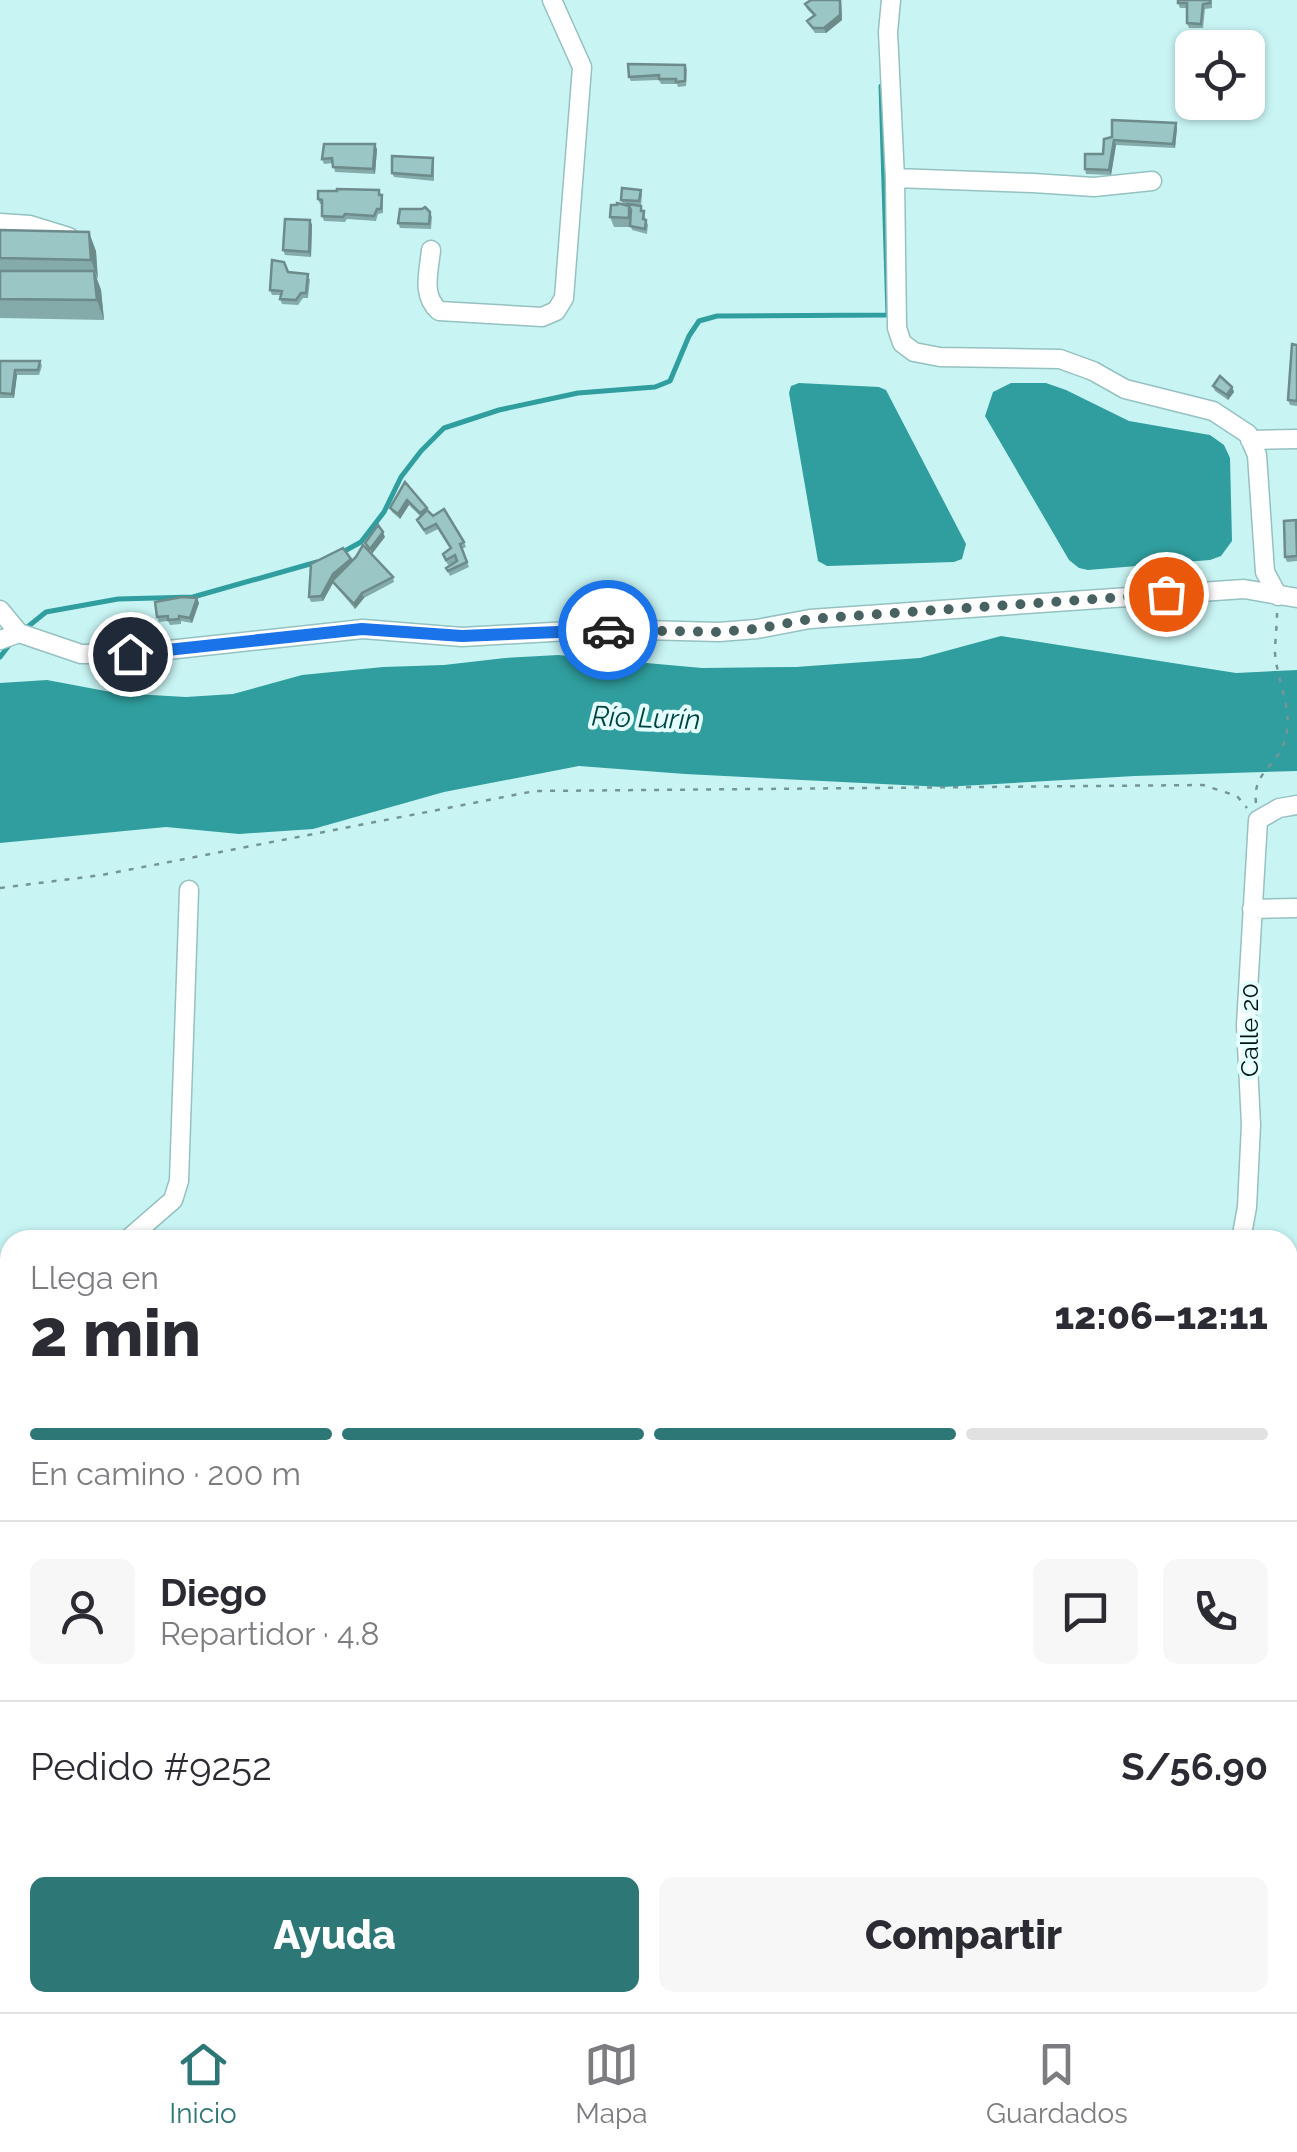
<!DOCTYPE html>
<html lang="es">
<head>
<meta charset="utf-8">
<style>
	:root { --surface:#fff; --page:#f7f7f7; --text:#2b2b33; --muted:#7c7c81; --line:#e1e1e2; --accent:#2d7777 }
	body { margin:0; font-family:Raleway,sans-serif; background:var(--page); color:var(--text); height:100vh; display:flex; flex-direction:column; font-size:38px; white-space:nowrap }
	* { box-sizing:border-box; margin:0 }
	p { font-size:32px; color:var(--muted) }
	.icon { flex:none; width:55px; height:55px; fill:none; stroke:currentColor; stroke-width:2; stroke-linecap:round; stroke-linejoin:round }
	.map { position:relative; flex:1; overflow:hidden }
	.sheet { position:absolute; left:0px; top:1230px; width:1298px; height:782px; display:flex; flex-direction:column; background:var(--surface); border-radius:30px 30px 0 0; box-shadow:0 2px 8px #0004 }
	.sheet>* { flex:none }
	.controls { position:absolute; left:1175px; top:30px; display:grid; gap:20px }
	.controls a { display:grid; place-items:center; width:90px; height:90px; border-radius:15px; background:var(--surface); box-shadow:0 2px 8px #0004; font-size:50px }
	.pin { position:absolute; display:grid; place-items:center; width:85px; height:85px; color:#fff; margin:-42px; border:5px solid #fff; border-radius:50%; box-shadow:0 2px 10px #0007 }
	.courier { position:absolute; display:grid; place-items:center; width:100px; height:100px; margin:-50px; border:8px solid #1a73e8; border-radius:50%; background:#fff; color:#222; box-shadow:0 2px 12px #0007 }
	.head em { font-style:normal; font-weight:800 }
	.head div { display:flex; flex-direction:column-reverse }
	.head { display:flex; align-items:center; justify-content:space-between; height:170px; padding:0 30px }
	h1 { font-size:65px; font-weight:800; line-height:75px }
	.bar { display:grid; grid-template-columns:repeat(4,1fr); gap:15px 10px; align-content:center; height:120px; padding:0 30px }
	.bar i { height:12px; border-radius:8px; background:var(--line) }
	.bar .on { background:var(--accent) }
	.bar p { grid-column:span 4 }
	.line { display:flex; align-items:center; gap:25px; padding:0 30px; border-top:2px solid var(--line) }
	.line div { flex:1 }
	.round { display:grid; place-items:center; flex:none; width:105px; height:105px; border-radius:15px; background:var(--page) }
	.action { display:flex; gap:20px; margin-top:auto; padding:20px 30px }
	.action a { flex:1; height:115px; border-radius:15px; background:var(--accent); color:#fff; font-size:40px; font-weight:800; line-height:115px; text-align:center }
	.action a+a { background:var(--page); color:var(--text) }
	.dock { display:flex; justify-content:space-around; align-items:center; height:140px; border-top:2px solid var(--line); background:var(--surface); font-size:28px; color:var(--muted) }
	.dock a { display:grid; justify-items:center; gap:5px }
	.dock .on { color:var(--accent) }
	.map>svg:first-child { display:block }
	.green { fill:#75cecd }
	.water { fill:#309e9e }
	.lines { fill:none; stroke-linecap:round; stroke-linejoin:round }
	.stream { stroke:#309e9e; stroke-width:5 }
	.minor-casing { stroke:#95c1c0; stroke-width:21 }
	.path { stroke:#759595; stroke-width:2.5; stroke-dasharray:5 8; stroke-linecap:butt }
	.minor { stroke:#fff; stroke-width:18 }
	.wall { fill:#84aaa9 }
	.shaded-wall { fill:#6c8b8a }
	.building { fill:#9ac6c5; stroke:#6c8b8a; stroke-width:2.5 }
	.done { stroke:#486161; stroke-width:10; stroke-dasharray:0 18 }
	.route { stroke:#1a73e8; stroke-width:12 }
	.labels { text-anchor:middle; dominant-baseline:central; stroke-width:8; stroke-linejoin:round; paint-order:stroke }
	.street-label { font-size:25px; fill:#031212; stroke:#e4fffe }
	.water-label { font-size:28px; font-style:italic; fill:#004343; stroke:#e4fffe }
</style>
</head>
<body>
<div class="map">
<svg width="1297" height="2012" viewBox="0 0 1297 2012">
	<rect width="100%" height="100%" fill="#c8f5f4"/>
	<path class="green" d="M1288,1682L1297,1683V2012H1201V2003L1288,2002Z"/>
	<path class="water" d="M799,383L879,387L886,390L966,544L962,559L954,562L827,566L818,561L789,393L791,386Z
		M1011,383H1046L1066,390L1129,421L1210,435L1224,445L1230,458L1232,541L1221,556L1210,560L1088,570L1079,568L1069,560L985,416L993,392Z
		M1001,636L1236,673L1297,670V771L1135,776L943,787L685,774L579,766L444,792L313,829L239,834L166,827L0,843V683L47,680L116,693L186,697L233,694L302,675L383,667L444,665L505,658L558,655L702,668L796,667L920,658Z"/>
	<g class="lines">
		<path class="stream" d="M341,553L361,542L384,512L401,477L421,451L444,428L499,410L578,393L655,387L670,381L689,336L699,321L717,316L888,315L881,86
			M25,629L46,612L118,599L193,597L317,562
			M0,657L10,644"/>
		<g class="minor-casing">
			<path id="minor" d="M891,0L888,32L895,178L897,328L902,343L914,352L940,357L1060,359L1093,371L1125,389L1213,411L1248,434L1257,455L1265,572L1278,596
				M895,178L1033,183L1094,187L1152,181
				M0,223L30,225L69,237
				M431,250C429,272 421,295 439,311L542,317L556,311L564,298L582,67L552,0
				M1250,440L1297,439
				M0,610L19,633
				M0,640L19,633L81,654H131L363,629L462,637L605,629L719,632L757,629L810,619L1244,589L1297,598
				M1252,909L1297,908
				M127,1240L173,1200L179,1181L189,890
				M1241,1240L1247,1207L1251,1125L1246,1025L1258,820L1279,808L1297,805
				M0,1366L10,1367
				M0,1467L10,1469
				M1288,1537L1297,1539
				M0,1578L10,1579
				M1288,1659L1297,1662
				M0,1685L10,1686
				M1288,1793L1297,1795
				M0,1894L10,1895
				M0,1996L10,1998
				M35,2002L85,2012
				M412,2012L414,2002
				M1191,2012V2002"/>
		</g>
		<path class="path" d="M1256,803C1252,772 1277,767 1285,740C1294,712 1277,681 1275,653C1275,640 1277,626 1277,613
			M0,888L102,875L535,791L1203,785L1237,796L1247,808"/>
		<use href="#minor" class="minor"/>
	</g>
	<path class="wall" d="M811,0H841L842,20L826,33H815L807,21L814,16L807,9L805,4Z
		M1212,0V8L1205,9L1203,28H1189L1187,23V8H1180L1178,3Z
		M685,65L687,69L686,86L678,87L677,84H661L659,80L631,81L629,77Z
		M1177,128L1175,148L1116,145L1111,175L1086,174L1085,169L1103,154L1112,137Z
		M377,149L375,174L335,172L333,163L324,164L322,159Z
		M434,163V181L394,177L392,173Z
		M379,190L383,200V213L378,214L376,221L347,219L345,222L324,221L322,216V204H320L318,199Z
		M641,190L642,195L641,206L648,225L647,234L632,230L631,227H614L610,217L623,204L621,200Z
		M430,212L432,217L431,229L400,228L398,223Z
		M310,220L312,225L311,257L285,255L283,250Z
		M0,230L96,251L97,279L101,290L104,320L0,318Z
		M288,272L310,279L308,298H303L298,305L282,304L280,299L281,295H272L270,290Z
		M1297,345V406L1290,405L1288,400Z
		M0,361H40L42,366L39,375H17L14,398H0Z
		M1213,386L1232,387L1234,392L1228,400L1215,391Z
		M405,482L428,512L464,542L466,547L462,549L469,567L450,576L446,568L457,561L448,565L445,559L443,554L451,549L438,529L426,535L417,520L420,516L409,505L400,519L392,512L390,508Z
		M1297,525V561L1287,562L1285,557Z
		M351,562L393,577L394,582L364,598L355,609L333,583L323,601L311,602L309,597Z
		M197,598L199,603L192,623L181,621V624L170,625L168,621L159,622L157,617Z"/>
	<path class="shaded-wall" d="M840,0H841L842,20L826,33L824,28Z
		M1176,123L1177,128L1175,148L1173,144Z
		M1114,140L1116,145L1111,175L1109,170Z
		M375,144L377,149L375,174L373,169Z
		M310,220L312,225L311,257L309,252Z
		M89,232L96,251L98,279L91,260Z
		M94,271L101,290L104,320L97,300Z
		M15,370L17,375L14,398L12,394Z
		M1232,387L1234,392L1228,400L1227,395Z
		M407,500L409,505L400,519L398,514Z
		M383,532L385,537L372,554L370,549Z
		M351,559L352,564L335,579L323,601L321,596L333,574Z
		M362,593L364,598L355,609L354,604Z
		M197,598L199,603L192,623L190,618Z"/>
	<path class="building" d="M811,0H840V15L824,28H813L807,21L815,15L805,4Z
		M1178,0H1210V3L1203,4L1201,24L1187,23V3H1178Z
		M628,64L685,65V81L676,82V79H659V75L629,77Z
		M1112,120L1176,123L1173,144L1114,140L1109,170L1085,169V154H1103L1104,139L1112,137Z
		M324,144H375L373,169L333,167L332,158L322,159Z
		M392,156L433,158L432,176L392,173Z
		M622,188L641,190L639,201L621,200Z
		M337,189L379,190V195H382L381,209H377L374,216L345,214L343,217L322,216V200L318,199V191H337Z
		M617,203L629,206V218L610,217L611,205H617Z
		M628,204L641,206V211H644L643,219L646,220L645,229L630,226L631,210Z
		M425,207L430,212L429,224L398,223L400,209H422Z
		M285,219L310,220L309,252L283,250Z
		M0,230L89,232L91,260L0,258Z
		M272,260L284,262L288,272L308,274L306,293H301L296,300L280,299L282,291L270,290Z
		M0,271H94L97,300L0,299Z
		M1292,344L1297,345V401L1288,400Z
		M0,361H40L38,370H15L12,394L0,393Z
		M1220,376L1232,387L1227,395L1213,386Z
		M405,482L427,508L420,513L407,500L398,514L390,508Z
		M444,509L464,542L460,544L467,562L448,571L446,568L457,561L455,555L446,560L443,554L451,548L436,524L424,530L417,520L427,510L433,516Z
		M1296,520L1297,556L1285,557L1284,521Z
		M378,525L383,532L370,549L365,543Z
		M363,545L393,577L362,593L354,604L332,581L356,557Z
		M343,548L351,559L333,574L321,596L309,597L311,564Z
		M182,597L197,598L190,618L179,616V619L168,620V616L157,617L155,602Z"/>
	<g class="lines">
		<path class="done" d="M608,630L719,632L756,629L810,619L1166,594"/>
		<path class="route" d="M130,654L362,629L462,636L608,630"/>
	</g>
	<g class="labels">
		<g class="street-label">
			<text transform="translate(1249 1030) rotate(-90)">Calle 20</text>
		</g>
		<g class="water-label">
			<text transform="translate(646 718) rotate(2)">Río Lurín</text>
		</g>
	</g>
</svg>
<div class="controls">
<a><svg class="icon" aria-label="locate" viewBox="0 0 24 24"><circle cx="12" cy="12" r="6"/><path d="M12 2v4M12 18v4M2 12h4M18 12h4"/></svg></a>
</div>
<div class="pin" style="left:1166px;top:594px;background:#ea580c"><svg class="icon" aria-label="bag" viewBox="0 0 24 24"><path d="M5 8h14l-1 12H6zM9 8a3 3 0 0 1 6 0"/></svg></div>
<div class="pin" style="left:130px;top:654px;background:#1f2937"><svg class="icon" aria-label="home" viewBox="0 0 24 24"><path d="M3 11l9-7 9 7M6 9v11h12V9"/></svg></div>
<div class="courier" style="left:608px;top:630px"><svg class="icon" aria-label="car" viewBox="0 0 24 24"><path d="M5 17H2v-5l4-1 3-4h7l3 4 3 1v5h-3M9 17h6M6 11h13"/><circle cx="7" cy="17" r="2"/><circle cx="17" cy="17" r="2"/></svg></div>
<section class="sheet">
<div class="head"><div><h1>2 min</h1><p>Llega en</p></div><em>12:06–12:11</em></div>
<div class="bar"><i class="on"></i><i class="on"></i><i class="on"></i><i></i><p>En camino · 200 m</p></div>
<div class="line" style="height:180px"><a class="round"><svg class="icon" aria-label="person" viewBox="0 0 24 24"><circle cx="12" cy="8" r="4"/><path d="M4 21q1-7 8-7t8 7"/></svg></a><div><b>Diego</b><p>Repartidor · 4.8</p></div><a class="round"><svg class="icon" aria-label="chat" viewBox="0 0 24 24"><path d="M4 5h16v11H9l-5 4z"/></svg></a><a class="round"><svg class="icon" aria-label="phone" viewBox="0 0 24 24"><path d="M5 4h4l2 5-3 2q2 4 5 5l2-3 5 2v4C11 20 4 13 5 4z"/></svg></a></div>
<div class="line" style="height:130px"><div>Pedido #9252</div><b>S/56.90</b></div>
<div class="action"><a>Ayuda</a><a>Compartir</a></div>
</section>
</div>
<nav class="dock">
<a class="on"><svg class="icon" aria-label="home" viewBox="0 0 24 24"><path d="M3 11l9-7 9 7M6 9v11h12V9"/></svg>Inicio</a>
<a><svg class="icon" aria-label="map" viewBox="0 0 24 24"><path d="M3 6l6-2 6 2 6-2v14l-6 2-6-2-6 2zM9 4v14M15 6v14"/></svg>Mapa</a>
<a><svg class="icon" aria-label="saved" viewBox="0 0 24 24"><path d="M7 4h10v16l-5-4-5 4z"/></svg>Guardados</a>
</nav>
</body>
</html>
